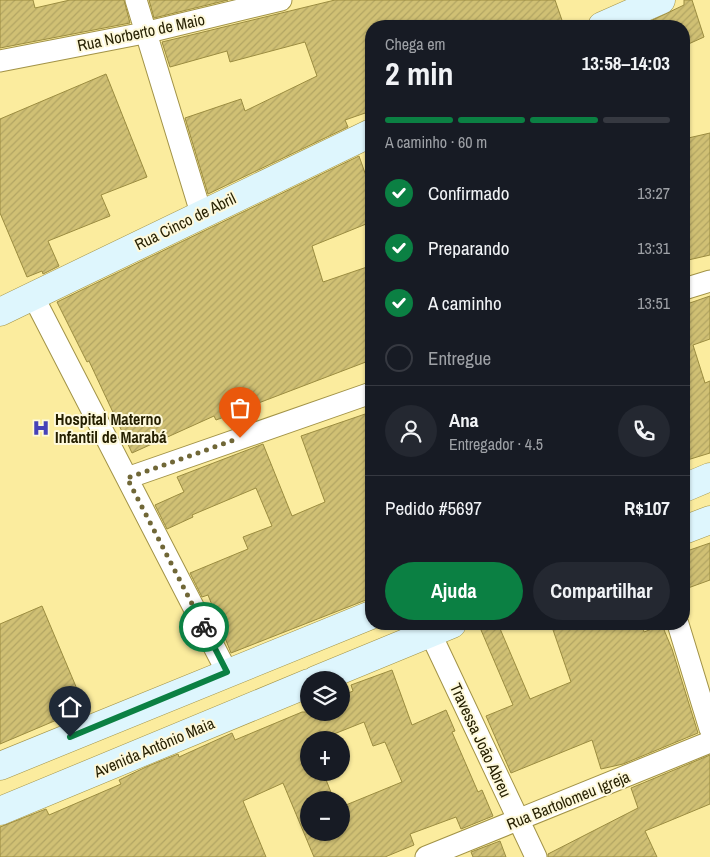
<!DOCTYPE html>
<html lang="pt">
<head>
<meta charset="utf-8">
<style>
	:root { --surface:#171b24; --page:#242831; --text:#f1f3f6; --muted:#9ea1a6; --line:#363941; --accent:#0b8043 }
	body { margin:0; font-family:"Archivo Narrow",sans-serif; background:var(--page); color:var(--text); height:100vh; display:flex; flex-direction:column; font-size:19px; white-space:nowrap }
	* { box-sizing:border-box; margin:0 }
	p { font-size:16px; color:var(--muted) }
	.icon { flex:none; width:28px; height:28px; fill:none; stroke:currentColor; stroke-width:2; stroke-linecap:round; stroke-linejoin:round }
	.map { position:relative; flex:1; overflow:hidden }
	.details { position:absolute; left:365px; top:20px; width:325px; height:610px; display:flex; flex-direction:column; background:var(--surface); border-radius:20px; box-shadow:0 1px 4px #0004 }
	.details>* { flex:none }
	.controls { position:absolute; left:300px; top:671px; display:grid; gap:10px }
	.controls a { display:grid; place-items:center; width:50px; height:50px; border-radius:50%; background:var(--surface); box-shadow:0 1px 4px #0004; font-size:25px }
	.pin { position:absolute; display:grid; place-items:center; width:42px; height:42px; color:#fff; margin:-51px -21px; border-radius:50% 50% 50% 0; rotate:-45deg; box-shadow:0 0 5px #0007 }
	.pin .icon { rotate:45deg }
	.courier { position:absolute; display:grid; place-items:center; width:50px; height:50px; margin:-25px; border:4px solid #0b8043; border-radius:50%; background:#fff; color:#222; box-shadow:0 1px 6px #0007 }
	.headline em { font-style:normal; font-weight:800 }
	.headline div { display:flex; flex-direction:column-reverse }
	.headline { display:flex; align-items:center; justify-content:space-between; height:85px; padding:0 20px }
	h1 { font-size:32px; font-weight:800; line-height:38px }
	.bar { display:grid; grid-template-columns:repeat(4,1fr); gap:8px 5px; align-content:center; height:60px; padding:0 20px }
	.bar i { height:6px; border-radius:4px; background:var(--line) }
	.bar .active { background:var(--accent) }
	.bar p { grid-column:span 4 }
	.line { display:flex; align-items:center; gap:12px; padding:0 20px; border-top:1px solid var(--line) }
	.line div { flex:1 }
	.round { display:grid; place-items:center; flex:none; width:52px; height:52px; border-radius:26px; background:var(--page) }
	ol { padding:0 20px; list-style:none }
	li { display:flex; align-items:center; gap:15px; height:55px }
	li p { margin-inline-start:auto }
	li .icon { padding:5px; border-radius:50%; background:var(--accent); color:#fff; stroke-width:4 }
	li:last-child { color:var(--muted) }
	li i { width:28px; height:28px; border:2px solid var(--line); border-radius:50% }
	.primary-button { display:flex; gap:10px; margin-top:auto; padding:10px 20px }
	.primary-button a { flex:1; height:58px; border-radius:30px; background:var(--accent); color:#fff; font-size:20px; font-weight:800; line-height:58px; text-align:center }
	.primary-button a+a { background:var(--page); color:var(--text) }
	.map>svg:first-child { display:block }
	.building { fill:url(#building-hatch); stroke:#9b8c40; fill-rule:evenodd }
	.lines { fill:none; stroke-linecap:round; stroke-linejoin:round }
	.street-casing { stroke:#a29347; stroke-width:23 }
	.secondary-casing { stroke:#a29347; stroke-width:29 }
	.street { stroke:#fff; stroke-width:21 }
	.secondary { stroke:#def6fd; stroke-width:28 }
	.done { stroke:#706737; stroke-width:5; stroke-dasharray:0 9 }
	.route { stroke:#0b8043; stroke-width:6 }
	.labels { text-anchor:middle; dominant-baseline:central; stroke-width:4; stroke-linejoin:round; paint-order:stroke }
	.street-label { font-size:16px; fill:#251f00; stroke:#fef9db }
	.poi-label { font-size:16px; font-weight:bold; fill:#251f00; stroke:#fef9db; text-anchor:start }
</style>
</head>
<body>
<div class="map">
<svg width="710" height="857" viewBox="0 0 710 857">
	<defs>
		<pattern id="building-hatch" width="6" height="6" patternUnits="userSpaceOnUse" patternTransform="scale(1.25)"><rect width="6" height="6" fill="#d0c074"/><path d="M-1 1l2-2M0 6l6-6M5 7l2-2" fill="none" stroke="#b2a563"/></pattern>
	</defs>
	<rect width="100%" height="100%" fill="#fbec9e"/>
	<path class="building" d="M0,0H33L35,8L70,0H124L130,23L0,48Z
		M149,0H228L154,18Z
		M335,0H555L564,26H371V111L345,120L348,127L208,194L185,118L241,99L245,111L317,76L305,42L230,62L227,51L170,67L162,42Z
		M684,0H692L704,37L684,46V26H640L684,5Z
		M106,74L147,177L101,195L110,216L48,241L59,266L43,274L42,271L27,277L0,213V119Z
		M710,133V255L684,261V139Z
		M359,156L371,190V222L312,246L323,282L367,267L371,279V360L248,407L254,421L232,428L227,416L216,420L214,416L132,453L89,361L87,362L57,302Z
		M710,296V339L693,345L705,383L710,381V453L684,461V305Z
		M371,412V598L231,653L208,595L202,597L190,573L248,549L243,537L272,526L256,488L192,515L193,517L167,529L155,505L184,492L177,477L263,444L292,516L325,502L301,436Z
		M710,543V580L688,588L684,575V552Z
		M42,606L85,708L0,744V624Z
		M498,624L530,699L571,682L551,624H642L644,632L662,625L672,649L698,733L623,764L601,769L592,740L511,773L486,716L513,705L481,630Z
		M392,670L412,725L446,710L455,731L452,732L478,792L482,790L493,816L461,829L456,817L410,834L414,845L385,857H314L283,783L243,801L266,857H0V827L46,809L49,815L121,784L119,780L146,767L178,754L179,757L232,733L235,740L302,712H341V696L353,691L351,685ZM364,722L373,746L385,742L402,782L341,807V832H309V800H334L323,772H309V740H319Z
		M710,755V804L645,831L657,857H548V854L638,808L631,788Z
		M500,841L506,857H473L471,852Z"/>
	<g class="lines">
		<g class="street-casing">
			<path id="street" d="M136,0L201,213
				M0,61L144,33L281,0
				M684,289L710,281
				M33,296L227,672
				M127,478L371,393
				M426,624L536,857
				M678,624L710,729
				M426,857L710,742"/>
		</g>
		<g class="secondary-casing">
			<path id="secondary" d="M602,26L661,0
				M0,312L371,133
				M684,488L710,477
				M684,530L710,520
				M316,680L452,624
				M0,766L371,615
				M0,811L309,683"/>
		</g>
		<use href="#street" class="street"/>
		<use href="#secondary" class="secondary"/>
	</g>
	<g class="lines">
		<path class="done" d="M204,627L127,478L240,438"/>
		<path class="route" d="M70,737L227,672L204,627"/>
	</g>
	<defs>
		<g id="hospital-bare" transform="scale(1.35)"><path d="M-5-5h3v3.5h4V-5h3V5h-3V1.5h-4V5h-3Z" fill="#4642b8" stroke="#fef9db" stroke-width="2.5" paint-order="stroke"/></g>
	</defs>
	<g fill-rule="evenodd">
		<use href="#hospital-bare" x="41" y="428"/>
	</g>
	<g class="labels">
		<g class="street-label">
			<text transform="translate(141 32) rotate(-12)">Rua Norberto de Maio</text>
			<text transform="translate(185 221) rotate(-26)">Rua Cinco de Abril</text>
			<text transform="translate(481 740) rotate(65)">Travessa João Abreu</text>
			<text transform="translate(154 747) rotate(-23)">Avenida Antônio Maia</text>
			<text transform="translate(568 800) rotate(-22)">Rua Bartolomeu Igreja</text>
		</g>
		<g class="poi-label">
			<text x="55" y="419">Hospital Materno<tspan x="55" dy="18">Infantil de Marabá</tspan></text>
		</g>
	</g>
</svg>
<div class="controls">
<a><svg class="icon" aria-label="layers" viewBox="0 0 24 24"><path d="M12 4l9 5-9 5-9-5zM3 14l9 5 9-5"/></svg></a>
<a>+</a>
<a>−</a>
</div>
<div class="pin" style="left:240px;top:438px;background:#ea580c"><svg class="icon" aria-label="bag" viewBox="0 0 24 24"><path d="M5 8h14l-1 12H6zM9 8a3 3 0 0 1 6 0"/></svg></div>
<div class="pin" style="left:70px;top:737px;background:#1f2937"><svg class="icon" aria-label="home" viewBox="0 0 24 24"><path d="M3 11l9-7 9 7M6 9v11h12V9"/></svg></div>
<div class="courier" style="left:204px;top:627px"><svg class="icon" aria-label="bike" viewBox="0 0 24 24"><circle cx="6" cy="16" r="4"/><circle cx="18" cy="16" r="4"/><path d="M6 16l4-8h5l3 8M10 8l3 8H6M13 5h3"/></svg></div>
<section class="details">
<div class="headline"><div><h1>2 min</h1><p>Chega em</p></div><em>13:58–14:03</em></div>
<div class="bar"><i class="active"></i><i class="active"></i><i class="active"></i><i></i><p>A caminho · 60 m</p></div>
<ol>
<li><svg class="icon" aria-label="check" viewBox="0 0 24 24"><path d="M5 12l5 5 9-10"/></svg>Confirmado<p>13:27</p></li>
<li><svg class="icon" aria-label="check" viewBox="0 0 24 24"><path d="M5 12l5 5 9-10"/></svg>Preparando<p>13:31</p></li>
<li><svg class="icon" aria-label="check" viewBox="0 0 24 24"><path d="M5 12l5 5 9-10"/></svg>A caminho<p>13:51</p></li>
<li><i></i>Entregue</li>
</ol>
<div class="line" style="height:90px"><a class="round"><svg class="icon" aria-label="person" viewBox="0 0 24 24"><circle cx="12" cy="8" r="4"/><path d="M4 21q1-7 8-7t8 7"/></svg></a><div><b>Ana</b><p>Entregador · 4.5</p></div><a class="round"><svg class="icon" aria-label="phone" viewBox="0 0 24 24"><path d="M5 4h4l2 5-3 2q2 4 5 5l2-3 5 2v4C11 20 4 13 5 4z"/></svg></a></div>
<div class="line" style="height:65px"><div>Pedido #5697</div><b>R$107</b></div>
<div class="primary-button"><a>Ajuda</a><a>Compartilhar</a></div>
</section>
</div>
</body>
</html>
